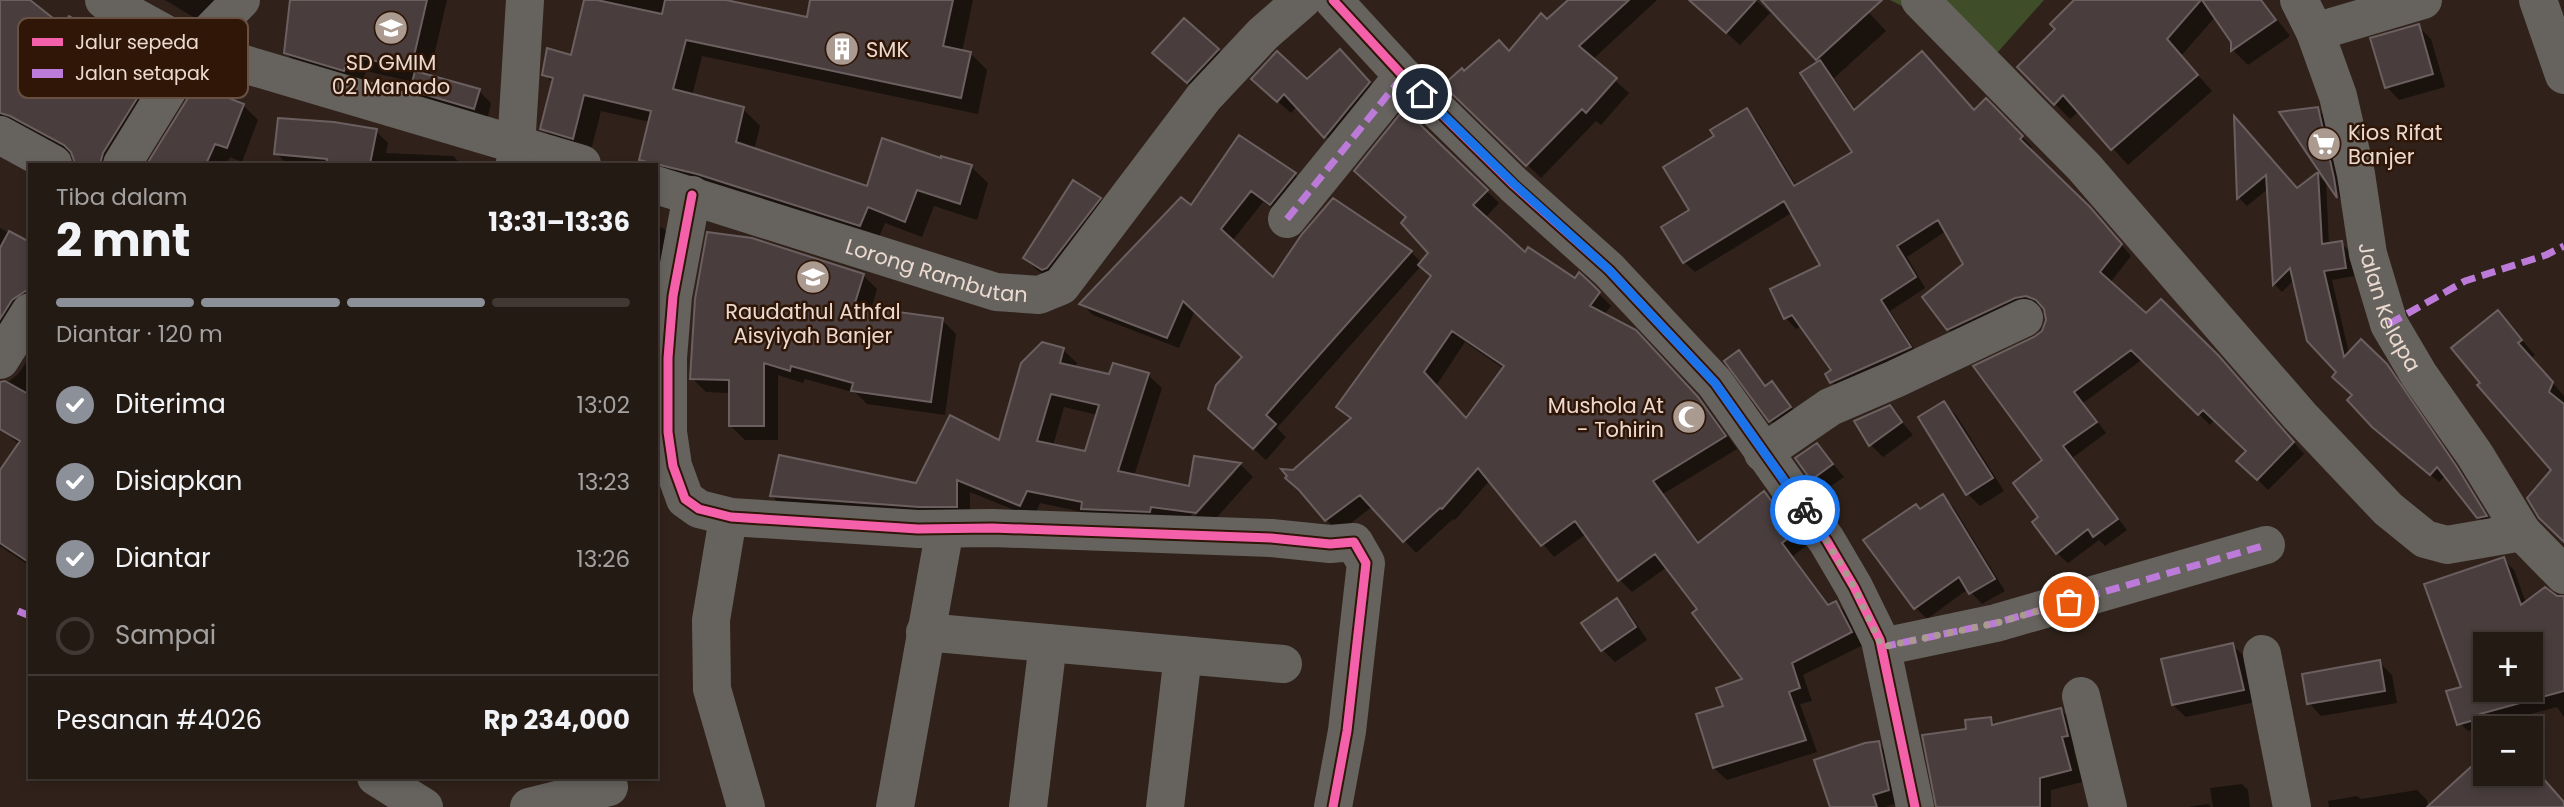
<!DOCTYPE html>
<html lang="id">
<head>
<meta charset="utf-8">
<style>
	:root { --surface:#241a14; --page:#302722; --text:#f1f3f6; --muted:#a3a1a0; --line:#413834; --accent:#8c9099 }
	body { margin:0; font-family:Poppins,sans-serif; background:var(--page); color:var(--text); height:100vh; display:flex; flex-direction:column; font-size:26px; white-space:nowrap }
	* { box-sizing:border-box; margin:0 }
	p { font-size:23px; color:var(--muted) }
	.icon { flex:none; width:38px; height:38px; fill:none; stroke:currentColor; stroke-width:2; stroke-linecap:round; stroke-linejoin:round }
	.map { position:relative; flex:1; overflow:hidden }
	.sheet { position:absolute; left:28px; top:163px; width:630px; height:616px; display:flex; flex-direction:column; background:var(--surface); border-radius:0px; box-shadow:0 4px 10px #0003,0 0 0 2px var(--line) }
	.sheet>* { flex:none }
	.buttons { position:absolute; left:2473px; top:632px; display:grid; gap:14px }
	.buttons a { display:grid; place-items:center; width:70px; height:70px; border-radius:0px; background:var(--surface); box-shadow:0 4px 10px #0003,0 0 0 2px var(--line); font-size:35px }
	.pin { position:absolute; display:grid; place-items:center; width:60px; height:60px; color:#fff; margin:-30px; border:4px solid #fff; border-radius:50%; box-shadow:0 2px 7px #0007 }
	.courier { position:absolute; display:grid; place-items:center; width:70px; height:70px; margin:-35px; border:5px solid #1a73e8; border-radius:50%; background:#fff; color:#222; box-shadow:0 2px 9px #0007 }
	.overview em { font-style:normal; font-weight:700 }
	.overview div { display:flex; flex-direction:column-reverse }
	.overview { display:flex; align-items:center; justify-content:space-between; height:119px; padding:0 28px }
	h1 { font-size:46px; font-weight:700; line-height:52px }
	.bar { display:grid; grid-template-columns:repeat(4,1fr); gap:10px 7px; align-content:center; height:84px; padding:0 28px }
	.bar i { height:9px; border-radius:5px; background:var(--line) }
	.bar .selected { background:var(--accent) }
	.bar p { grid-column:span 4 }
	.line { display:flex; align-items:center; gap:18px; padding:0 28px; border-top:2px solid var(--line) }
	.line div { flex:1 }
	ol { padding:0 28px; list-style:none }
	li { display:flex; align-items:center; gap:21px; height:77px }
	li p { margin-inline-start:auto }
	li .icon { padding:7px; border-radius:50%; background:var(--accent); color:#fff; stroke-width:4 }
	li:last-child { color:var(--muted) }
	li i { width:38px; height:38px; border:4px solid var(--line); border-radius:50% }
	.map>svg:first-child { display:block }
	.green { fill:#3f4e28 }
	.shadow { fill:#0007; fill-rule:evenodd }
	.building { fill:#493e3d; stroke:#6b5f60; stroke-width:2; fill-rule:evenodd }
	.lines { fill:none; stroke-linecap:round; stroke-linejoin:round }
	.minor { stroke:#66635e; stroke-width:38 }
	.quiet { stroke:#bd7bd9; stroke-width:7; stroke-dasharray:14 7; stroke-linecap:butt }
	.cycleway-casing { stroke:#2f1607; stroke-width:13 }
	.cycleway { stroke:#f560ab; stroke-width:9 }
	.done { stroke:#aa9a90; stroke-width:7; stroke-dasharray:0 12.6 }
	.route { stroke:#1a73e8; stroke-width:9 }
	.labels { text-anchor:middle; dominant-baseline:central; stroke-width:5; stroke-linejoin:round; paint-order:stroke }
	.poi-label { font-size:21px; fill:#ecdad0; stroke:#2f1607; text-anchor:start }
	.street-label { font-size:21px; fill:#ecdad0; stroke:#2f1607 }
	.key { fill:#2f1607; stroke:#685143; stroke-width:2 }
	.key-label { font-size:19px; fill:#ecdad0 }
</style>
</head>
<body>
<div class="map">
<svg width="2564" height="807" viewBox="0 0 2564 807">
	<rect width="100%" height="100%" fill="#30221a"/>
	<path class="green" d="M1890,0H2044L1997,53Z"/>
	<path class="shadow" d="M0,0H26L63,29L97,33L111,47L105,57L150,77L163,91L118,164H79L74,155L26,129L15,126L0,116Z
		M165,0H221L207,25Z
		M305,0H447L429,77L479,91L491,103L487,121L425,102L412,90L414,82L366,71L361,87L303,70L286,53Z
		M585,0L603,3V0H717L808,19L812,0H973L962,52L970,53L987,70L978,114L702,56L692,96L743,109L760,126L754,150L869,188L942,160L971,167L988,183L977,220L934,206L922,237L885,223L877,242L656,175V164H645L641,160L650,122L601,111L590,154L558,145L542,128L553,83L544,74L572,57Z
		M1570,0H1657L1592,60L1629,93L1601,125L1596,121L1541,178L1446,85L1464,73L1509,53Z
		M1690,0H1756L1770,13L1740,45Z
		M1781,0H1857L1886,31L1834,78L1856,110L1975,112L1986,101L2032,147L2029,150L2100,220L2131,256L2110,283L2146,316L2230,369L2304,454L2268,490L2239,461L2248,452L2215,419L2210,425L2143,359L2083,403L2106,433L2072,458L2127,530L2105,546L2099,540L2068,563L2057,553L2040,518L2045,460L2034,339L2043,332L2048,319L2045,309L2038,306L1959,340L1948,329L1965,264L1946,231L1907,257L1925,288L1890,311L1920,358L1842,393L1832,382L1834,371L1802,326L1796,329L1786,318L1772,290L1823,265L1793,212L1695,272L1684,262L1691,211L1716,136L1747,110L1757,121L1797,187L1855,152L1820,61L1772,9Z
		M2076,0H2262L2290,36L2248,65L2233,50V42L2215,17L2181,56L2212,91L2128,165L2079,111L2070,119L2019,67L2057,29Z
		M2418,26L2431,39L2445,87L2399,100L2387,87Z
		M1218,50L1231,62L1201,94L1167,66Z
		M1353,63L1381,95L1338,149L1297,106L1291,113L1266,91L1307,81Z
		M192,96L243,105L258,120L242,162L230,157L226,164H149Z
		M2317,109L2323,115L2342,200L2339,197L2329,152H2326Z
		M1404,112L1499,203L1485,218L1525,255L1592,287L1611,306L1604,315L1648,345L1710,411L1737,449L1663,494L1700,543L1764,493L1777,505L1806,546L1793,556L1830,606L1836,603L1849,615L1863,645L1803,675L1812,701L1800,704L1817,752L1727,780L1714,768L1725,707L1745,680L1699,609L1667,567L1632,592L1620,580L1586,534L1554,557L1490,480L1455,520L1453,519L1416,553L1373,506L1338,533L1305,494L1294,472L1352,420L1339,407L1433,278L1421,266L1277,428L1286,437L1266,460L1222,420L1244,358L1195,310L1179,348L1093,315L1082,304L1192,208L1240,137L1295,174L1306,186L1283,215L1263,202L1232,241L1273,279L1411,252L1422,263L1431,253L1407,217ZM1465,342L1504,369L1467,420L1436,386Z
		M2236,120L2298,190L2318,175L2326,183L2329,245L2341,243L2350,252L2354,276L2332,280L2349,354L2361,341L2396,375L2493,524L2487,525L2478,516L2446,475L2439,482L2383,435L2354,396L2294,280L2282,292L2274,284L2269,188L2247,206L2239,198Z
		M376,131L388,143L386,153L453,156L461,164H287L276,153Z
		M1099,199L1112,211L1056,282L1037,270L1025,258Z
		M656,227L663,228L679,244L656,304Z
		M0,228L30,244V307L0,351Z
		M863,275L877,289L871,310L942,320L956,334L945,415L867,404L856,393L805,379L803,383L778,375V440H745L731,426V393L706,392L692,378Z
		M2498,313L2535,355L2531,358L2564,396V540L2554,470Z
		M1063,350L1077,363L1075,369L1110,376L1114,365L1148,375L1162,388L1134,476L1191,488L1195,458L1240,464L1253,477L1209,526L1087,513L1040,503L1034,518L970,492V519L785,509L772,496L917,485L1000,442ZM1064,407L1098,415L1086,453L1053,446ZM1231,472H1235L1191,521L1188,519Z
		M1738,353L1766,387L1772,384L1781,393L1799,417L1780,430L1771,421L1727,361Z
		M30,357V566L0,546V474L19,445L4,430L3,383L10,381L19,373Z
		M1944,403L1956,415L2004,491L1980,506L1968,494Z
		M1889,407L1913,435L1883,457L1871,445Z
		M1817,445L1844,477L1824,491L1812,479Z
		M1943,496L1954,508L2005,591L1982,604L1968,589L1927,619L1916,608L1865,540Z
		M2503,559L2514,570L2526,603L2564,598V717L2557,707L2468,731L2457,720L2463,688ZM2485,644H2530V690H2485Z
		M1616,601L1629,613L1647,640L1615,662L1603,650Z
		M2233,645L2245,658L2255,702L2186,717L2173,705Z
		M2379,662L2392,675L2397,703L2321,716L2309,703Z
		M2061,710L2073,722L2080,748L2074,750L2082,782L2051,790V807H1938L1968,730L1990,719L1997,725Z
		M1878,743L1891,756L1901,802L1885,807H1832Z
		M2242,784L2248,790L2250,807H2213L2210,788Z
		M2417,790L2427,800L2428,807H2329L2328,801L2357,796L2361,799Z
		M2208,804L2211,807H2187Z"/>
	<path class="building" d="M0,0H30L63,26L69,16L98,32L89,49L151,76L103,153L100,164L75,163L71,152L64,145L10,116L0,113Z
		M290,0H427L411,69L349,55L344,71L284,53Z
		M584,0H597L662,14L665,0H726L807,17L810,0H953L943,46L971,52L961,98L686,40L673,89L744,107L736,142L867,186L882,138L941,158V156L972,165L960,204L917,190L905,222L868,207L860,226L697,174L639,160L651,111L584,95L573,139L540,129L553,78L542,75L547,48L571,55Z
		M1568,0H1629L1579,46L1617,78L1586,113L1582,109L1526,166L1443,85L1462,68L1464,71L1499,40L1509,51L1541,13L1547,19Z
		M1689,0H1756L1726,33Z
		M1761,0H1882L1816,60Z
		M2074,0H2201L2167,39L2198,75L2111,150L2063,95L2054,105L2017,67L2055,29L2050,24Z
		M2202,0H2261L2276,20L2231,51V42Z
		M1184,18L1219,49L1187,83L1152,53Z
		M2419,24L2433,74L2385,88L2370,38Z
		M1340,49L1370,82L1324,138L1284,94L1277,102L1251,79L1277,51L1307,79Z
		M1922,51L1974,110L1986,98L2023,136L2020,139L2090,207L2122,244L2100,272L2146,313L2161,299L2219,356L2294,442L2257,480L2236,461L2246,451L2203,410L2198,415L2131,350L2074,392L2097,422L2063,446L2118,519L2093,537L2088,529L2056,554L2032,522L2038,517L2013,483L2042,460L1973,366L2034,337L2042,331L2046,320L2044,309L2036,300L2026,296L2015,298L1947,330L1922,297L1963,264L1938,220L1897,246L1916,277L1881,300L1911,347L1830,383L1825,374L1831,370L1792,315L1784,319L1770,289L1820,265L1784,201L1683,263L1661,227L1689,210L1663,167L1714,136L1710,130L1747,108L1794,186L1852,152L1800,73L1820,60L1854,110Z
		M415,71L480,89L474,109L410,90Z
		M198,86L244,104L227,148L215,144L206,164H147L191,93L195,95Z
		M2318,107L2334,178L2337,198L2279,112Z
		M1404,109L1488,190L1473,205L1525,252L1528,247L1575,278L1579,272L1594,286L1600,292L1590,306L1636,330L1698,397L1726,436L1653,481L1698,543L1764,491L1795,533L1782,543L1828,605L1836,601L1852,632L1792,663L1800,688L1789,692L1806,740L1713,768L1696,714L1723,706L1716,688L1742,679L1692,613L1697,609L1655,554L1618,581L1575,521L1541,546L1478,468L1442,509L1440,508L1403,542L1360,495L1325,521L1299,490L1285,478L1287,476L1281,469L1293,470L1351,418L1336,407L1431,276L1418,265L1428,253L1401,223L1406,217L1354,171ZM1452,331L1504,366L1466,418L1424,372Z
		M2234,116L2297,188L2318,172L2322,244L2342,241L2346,268L2324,271L2344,357L2361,339L2387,364L2457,467L2487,516L2477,518L2437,467L2430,475L2372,427L2347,400L2352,395L2332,377L2336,372L2307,341L2290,268L2273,285L2266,175L2237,199Z
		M278,118L334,122L377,129L370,164H326L327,159L274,154Z
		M1239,135L1296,173L1270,205L1251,191L1221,229L1273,277L1302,234L1333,198L1412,251L1266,415L1276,424L1253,449L1208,409L1216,385L1242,357L1183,301L1167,338L1079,304L1181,197L1191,205Z
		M1073,180L1101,198L1047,268L1042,270L1023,258Z
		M9,231L30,242V288L12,300L0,319V248Z
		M707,232L752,238L864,274L854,306L943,318L931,402L851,391L853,383L791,366L790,371L764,363V426H729V380L690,379L695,299Z
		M2498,310L2522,340L2518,343L2553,382L2549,392L2564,404V542L2539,518L2527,498L2551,470L2477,385L2480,383L2451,348Z
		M1042,342L1064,348L1060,363L1109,374L1113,363L1149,373L1118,471L1189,486L1194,456L1241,463L1196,513L1151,507L1150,512L1081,509L1082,502L1027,491L1020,506L957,480V507H919L770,496L779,455L916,483L950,415L999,440L1021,363ZM1051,394L1099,405L1085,451L1037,441Z
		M1739,350L1765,386L1772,381L1791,407L1769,422L1724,361Z
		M5,381L30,395V563L0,543V470L20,441L0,429V382Z
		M1944,401L1993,478L1966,495L1918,417Z
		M1890,405L1902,422L1869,446L1854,421Z
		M1817,443L1833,464L1811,480L1795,458Z
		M1943,494L1995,579L1969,594L1959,577L1914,609L1863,540L1916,504L1920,509Z
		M2504,557L2521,605L2545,587L2557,596H2564V691L2480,714L2481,718L2457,725L2446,691L2461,687L2424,584ZM2485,644H2530V690H2485Z
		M1617,598L1636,627L1601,651L1581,623Z
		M2233,643L2244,690L2172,705L2161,659Z
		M2380,660L2385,691L2307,704L2302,674Z
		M2061,708L2068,736L2062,737L2071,770L2040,778V807H1936L1922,735L1966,729L1965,720L1991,717L1992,725Z
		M1879,741L1889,790L1873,795L1877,807H1830L1814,760L1865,743Z
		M2485,754V774H2523L2533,784L2541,776L2564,802V807H2427Z"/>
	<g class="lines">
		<g class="minor">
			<path d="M104,0L193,49L582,164"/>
			<path d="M1333,0L1403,76L1514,185L1609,270L1715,383L1827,541L1854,587L1880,640L1915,807"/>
			<path d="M1920,0L2084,167L2300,416L2388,509L2425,539L2447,545L2522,532"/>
			<path id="s1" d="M2299,0L2315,32L2338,96L2356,174L2368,254L2389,324L2419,375L2475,455L2522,532L2564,575"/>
			<path d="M2538,0L2564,75"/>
			<path d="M2315,32L2423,0"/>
			<path d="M0,135L53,164"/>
			<path d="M122,164L193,49L241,0"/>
			<path d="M515,164L525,0"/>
			<path id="s2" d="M656,185L996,292L1039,295L1061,286L1204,97L1263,34L1302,0"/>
			<path d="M692,195L673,296L668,358V432L673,466L685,499L699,509L731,517L918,529L992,528L1271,538L1330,544L1354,542L1366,563L1347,731L1333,807"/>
			<path d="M1287,219L1403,76"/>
			<path d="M0,360L30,312"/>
			<path d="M1763,453L1830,407L1895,379L2024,318"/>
			<path d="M726,530L711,620L712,689L746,807"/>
			<path d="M925,632L1283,664"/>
			<path d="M1882,647L1996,623L2266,545"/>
			<path d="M2262,654L2292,807"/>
			<path d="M2081,696L2108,807"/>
			<path d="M376,777L424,807"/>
			<path d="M529,807L609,787"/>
			<path d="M895,807L942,545"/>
			<path d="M1028,807L1048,643"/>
			<path d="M1165,807L1183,655"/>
		</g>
		<path class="quiet" d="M1287,219L1403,76
			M2389,324L2465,281L2546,255L2564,246
			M18,611L30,616
			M1882,647L1996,623L2266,545"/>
		<g class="cycleway-casing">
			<path id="cycleway" d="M1333,0L1403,76L1514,185L1609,270L1715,383L1827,541L1854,587L1880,640L1915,807
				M692,195L673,296L668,358V432L673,466L685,499L699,509L731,517L918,529L992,528L1271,538L1330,544L1354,542L1366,563L1347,731L1333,807"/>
		</g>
		<use href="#cycleway" class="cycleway"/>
	</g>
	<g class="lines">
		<path class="done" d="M1805,510L1827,541L1854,587L1882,647L1996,623L2069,602"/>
		<path class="route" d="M1422,94L1514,184L1609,270L1715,383L1805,510"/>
	</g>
	<defs>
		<g id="school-disc" transform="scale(1.75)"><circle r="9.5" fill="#aa9a90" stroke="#2f1607"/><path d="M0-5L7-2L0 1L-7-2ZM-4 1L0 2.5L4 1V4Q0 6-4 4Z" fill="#fff"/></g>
		<g id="building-disc" transform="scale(1.75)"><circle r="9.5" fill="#aa9a90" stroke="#2f1607"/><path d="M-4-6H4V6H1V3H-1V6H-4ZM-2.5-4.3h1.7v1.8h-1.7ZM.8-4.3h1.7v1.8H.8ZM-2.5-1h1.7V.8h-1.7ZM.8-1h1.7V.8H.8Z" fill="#fff"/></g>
		<g id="supermarket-disc" transform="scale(1.75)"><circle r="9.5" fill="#aa9a90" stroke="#2f1607"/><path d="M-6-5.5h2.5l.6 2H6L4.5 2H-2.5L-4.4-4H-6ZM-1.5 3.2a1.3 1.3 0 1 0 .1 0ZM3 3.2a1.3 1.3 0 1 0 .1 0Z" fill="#fff"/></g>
		<g id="mosque-disc" transform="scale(1.75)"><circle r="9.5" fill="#aa9a90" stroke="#2f1607"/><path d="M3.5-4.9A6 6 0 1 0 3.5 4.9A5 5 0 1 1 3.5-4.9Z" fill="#fff"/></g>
	</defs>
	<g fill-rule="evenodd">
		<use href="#school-disc" x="391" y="28"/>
		<use href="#building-disc" x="842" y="49"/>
		<use href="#supermarket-disc" x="2324" y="144"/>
		<use href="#school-disc" x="813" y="277"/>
		<use href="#mosque-disc" x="1689" y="417"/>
	</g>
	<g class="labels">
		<g class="poi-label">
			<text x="866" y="49">SMK</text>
			<text x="391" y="62" text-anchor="middle">SD GMIM<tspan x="391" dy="24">02 Manado</tspan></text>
			<text x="2348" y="132">Kios Rifat<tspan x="2348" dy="24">Banjer</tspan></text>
			<text x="813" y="311" text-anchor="middle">Raudathul Athfal<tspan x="813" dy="24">Aisyiyah Banjer</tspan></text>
			<text x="1664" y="405" text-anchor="end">Mushola At<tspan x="1664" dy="24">- Tohirin</tspan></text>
		</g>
		<g class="street-label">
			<text stroke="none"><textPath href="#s2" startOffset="294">Lorong Rambutan</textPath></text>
			<text stroke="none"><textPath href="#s1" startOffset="322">Jalan Kelapa</textPath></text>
		</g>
	</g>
	<rect x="18" y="18" width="230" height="80" rx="10" class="key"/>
	<rect x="32" y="38" width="31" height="8" fill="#f560ab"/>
	<rect x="32" y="69" width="31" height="9" fill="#bd7bd9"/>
	<g class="key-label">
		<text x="75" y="49">Jalur sepeda</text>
		<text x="75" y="80">Jalan setapak</text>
	</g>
</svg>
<div class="buttons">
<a>+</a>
<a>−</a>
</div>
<div class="pin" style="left:2069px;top:602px;background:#ea580c"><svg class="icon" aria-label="bag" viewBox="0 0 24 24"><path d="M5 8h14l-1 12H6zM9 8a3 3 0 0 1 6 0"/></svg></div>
<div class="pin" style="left:1422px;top:94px;background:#1f2937"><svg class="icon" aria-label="home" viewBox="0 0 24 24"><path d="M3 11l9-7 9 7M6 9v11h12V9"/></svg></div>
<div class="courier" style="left:1805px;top:510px"><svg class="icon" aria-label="bike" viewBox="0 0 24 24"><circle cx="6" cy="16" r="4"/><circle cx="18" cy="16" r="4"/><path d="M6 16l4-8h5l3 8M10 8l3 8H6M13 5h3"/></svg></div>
<section class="sheet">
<div class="overview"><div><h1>2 mnt</h1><p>Tiba dalam</p></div><em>13:31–13:36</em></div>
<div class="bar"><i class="selected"></i><i class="selected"></i><i class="selected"></i><i></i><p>Diantar · 120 m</p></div>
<ol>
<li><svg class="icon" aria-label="check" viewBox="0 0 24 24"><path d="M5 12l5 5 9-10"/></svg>Diterima<p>13:02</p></li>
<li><svg class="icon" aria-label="check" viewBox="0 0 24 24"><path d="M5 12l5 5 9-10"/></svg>Disiapkan<p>13:23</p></li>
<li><svg class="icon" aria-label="check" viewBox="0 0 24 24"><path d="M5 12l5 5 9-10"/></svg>Diantar<p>13:26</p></li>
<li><i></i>Sampai</li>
</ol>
<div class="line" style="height:91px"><div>Pesanan #4026</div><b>Rp 234,000</b></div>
</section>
</div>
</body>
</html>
